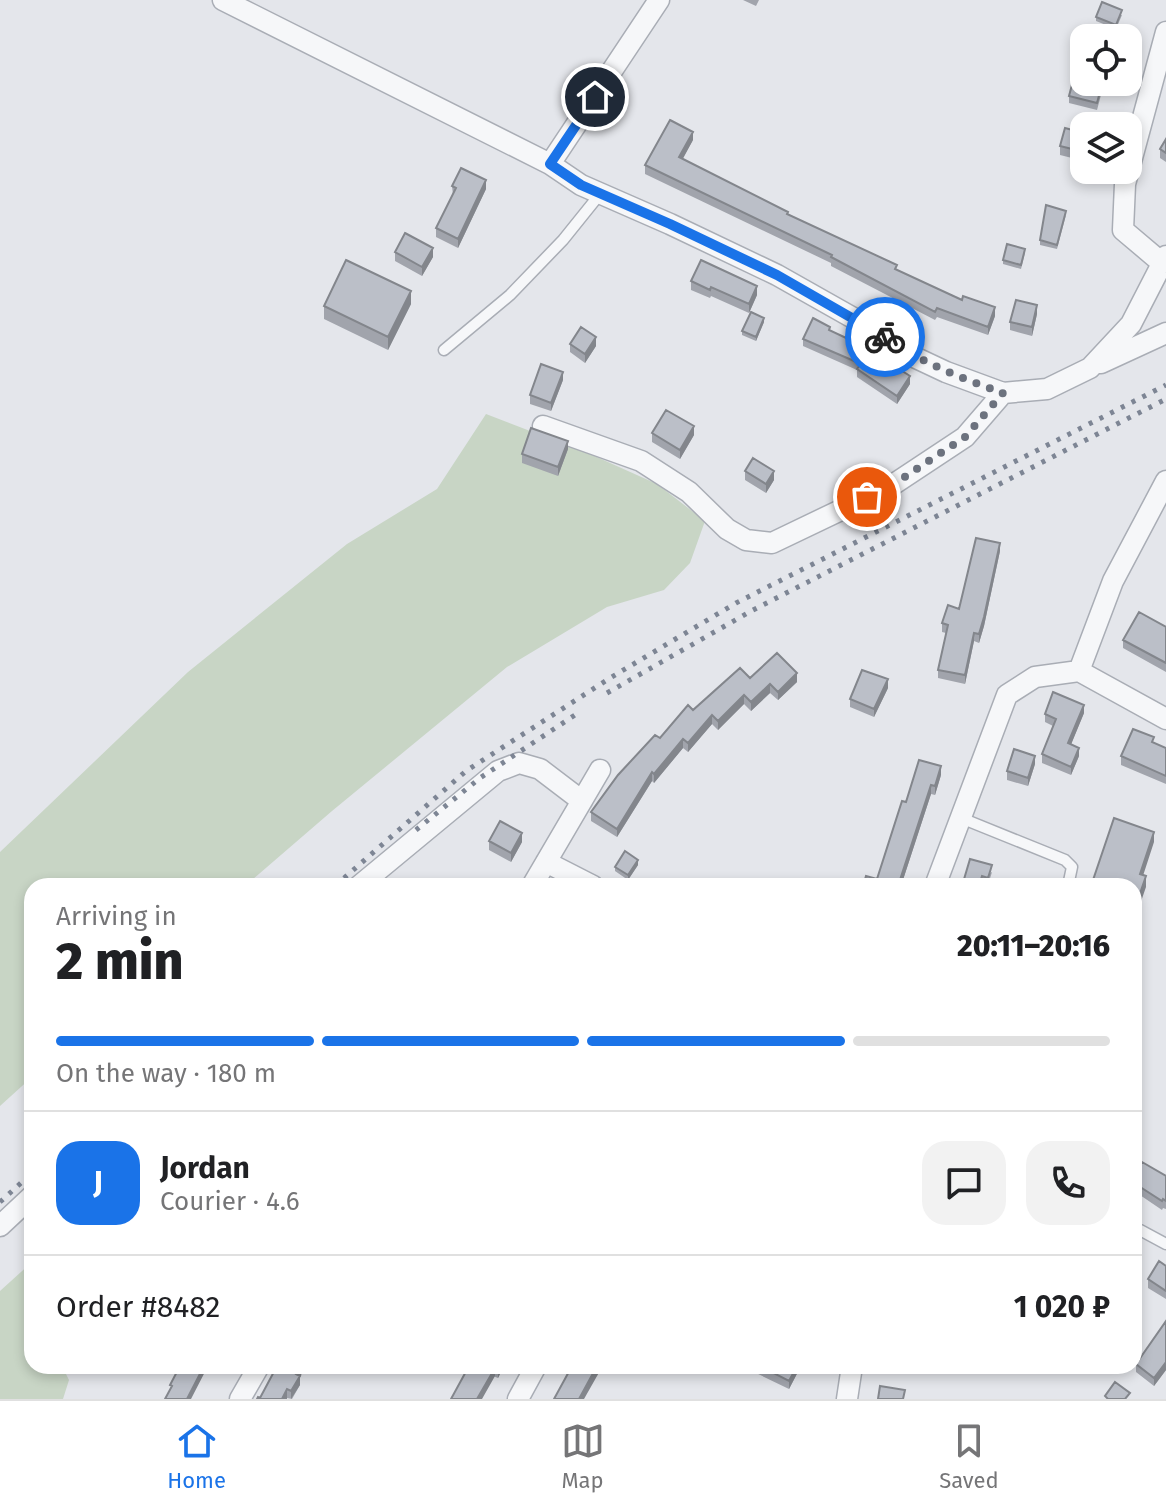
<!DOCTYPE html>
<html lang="en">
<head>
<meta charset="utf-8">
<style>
	:root { --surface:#fff; --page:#f2f2f2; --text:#202124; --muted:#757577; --line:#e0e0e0; --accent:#1a73e8 }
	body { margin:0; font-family:"Fira Sans",sans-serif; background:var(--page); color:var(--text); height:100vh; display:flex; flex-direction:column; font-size:30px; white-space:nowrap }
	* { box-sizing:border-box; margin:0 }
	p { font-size:26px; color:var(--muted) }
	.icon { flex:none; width:44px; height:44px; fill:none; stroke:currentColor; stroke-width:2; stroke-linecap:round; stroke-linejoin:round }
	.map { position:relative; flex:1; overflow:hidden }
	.details { position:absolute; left:24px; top:878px; width:1118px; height:496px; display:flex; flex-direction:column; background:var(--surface); border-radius:24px; box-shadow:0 4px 12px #0003 }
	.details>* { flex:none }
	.buttons { position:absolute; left:1070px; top:24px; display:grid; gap:16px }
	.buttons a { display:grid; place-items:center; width:72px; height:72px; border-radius:16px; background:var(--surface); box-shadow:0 4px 12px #0003; font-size:40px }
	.pin { position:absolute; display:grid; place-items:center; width:68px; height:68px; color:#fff; margin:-34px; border:4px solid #fff; border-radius:50%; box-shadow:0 2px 8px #0007 }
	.courier { position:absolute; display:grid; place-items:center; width:80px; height:80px; margin:-40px; border:6px solid #1a73e8; border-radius:50%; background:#fff; color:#222; box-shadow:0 2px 10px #0007 }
	.head em { font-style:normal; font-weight:800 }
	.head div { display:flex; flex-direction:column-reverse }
	.head { display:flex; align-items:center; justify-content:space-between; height:136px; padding:0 32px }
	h1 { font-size:52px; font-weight:800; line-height:60px }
	.bar { display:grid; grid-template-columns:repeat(4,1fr); gap:12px 8px; align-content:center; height:96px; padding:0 32px }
	.bar i { height:10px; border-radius:6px; background:var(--line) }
	.bar .selected { background:var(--accent) }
	.bar p { grid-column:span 4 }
	.line { display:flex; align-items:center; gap:20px; padding:0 32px; border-top:2px solid var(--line) }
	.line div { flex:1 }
	.round { display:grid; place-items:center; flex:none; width:84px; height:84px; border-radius:24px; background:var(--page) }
	.dock { display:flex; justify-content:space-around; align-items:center; height:112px; border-top:2px solid var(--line); background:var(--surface); font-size:22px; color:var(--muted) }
	.dock a { display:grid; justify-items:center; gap:4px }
	.dock .selected { color:var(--accent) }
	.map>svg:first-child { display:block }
	.green { fill:#c8d5c5 }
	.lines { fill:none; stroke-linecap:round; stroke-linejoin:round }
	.lane-casing { stroke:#a9adb5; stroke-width:13 }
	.street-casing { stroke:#a9adb5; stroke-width:23 }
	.lane { stroke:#f6f7f9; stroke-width:10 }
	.street { stroke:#f6f7f9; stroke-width:20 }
	.rail { stroke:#7d8594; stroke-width:5; stroke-dasharray:4 8; stroke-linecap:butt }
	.wall { fill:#a1a4ac }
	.shaded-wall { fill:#83868c }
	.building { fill:#bbbfc8; stroke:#83868c; stroke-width:2 }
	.done { stroke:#6c727e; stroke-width:8; stroke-dasharray:0 14.4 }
	.route { stroke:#1a73e8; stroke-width:10 }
</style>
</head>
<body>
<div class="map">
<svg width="1166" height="1399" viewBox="0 0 1166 1399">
	<rect width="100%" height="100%" fill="#e4e6eb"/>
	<path class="green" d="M486,414L590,454L657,484L705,521L690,563L664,590L607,607L507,667L332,811L245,886H32V1077L0,1106V852L188,672L347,544L437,489Z
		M32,1262V1366H62L69,1380L63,1399H0V1291Z"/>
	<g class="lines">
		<g class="lane-casing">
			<path id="lane" d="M444,350L510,295L563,240L600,194
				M961,818L1065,860L1072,867L1068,886
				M1140,1230L1166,1244"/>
		</g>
		<g class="street-casing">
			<path id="street" d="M223,0L550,164L581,185L670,224L777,275L878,332L912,356L946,372L1003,393L1047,389L1090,368L1131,324L1166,256
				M550,164L659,0
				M1162,263L1123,230L1125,184L1166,32
				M1101,363L1166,333
				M543,426L641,461L689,492L727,529L746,540L772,543L891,486L965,437L1003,393
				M1079,671L1113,581L1166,481
				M1079,671L1166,719
				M546,862L593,886
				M359,886L498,771L519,763L540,769L582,801
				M532,886L600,770
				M935,886L1007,695L1035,677L1079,671
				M0,1226L32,1196
				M240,1399L259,1366
				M518,1399L536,1366
				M847,1399L852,1366"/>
		</g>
		<use href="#lane" class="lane"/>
		<use href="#street" class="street"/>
		<path class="rail" d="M607,693L753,610L1166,399
			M416,830L480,778L581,711
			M335,886L466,771L610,678L736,603L1166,385
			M0,1202L32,1173"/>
	</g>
	<path class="wall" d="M743,0H759L756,6Z
		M1122,15L1116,29L1096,21V17Z
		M1084,82H1100L1099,88L1101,95L1097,110L1069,103V96Z
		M1084,133V161L1060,155V146Z
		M1166,139V162L1160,158V149Z
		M693,140L682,159L897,270L995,316L988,335L937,317L935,320L831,266V263L645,174V165Z
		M452,186L486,189L458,248L436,237V228L453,195Z
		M1066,215L1057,249L1040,245V240Z
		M395,252L433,257L422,276L395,261Z
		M1025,253L1021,269L1003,264V260Z
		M691,281L757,295L749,313L711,296L710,298L691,290Z
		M411,304L388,350L324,319V306Z
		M1037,314L1032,336L1010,330V322Z
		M764,322L756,341L742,335V331Z
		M830,330L910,384L897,404L857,377V370L803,346V339Z
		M570,344L596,346L585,363L570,352Z
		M563,380L551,411L530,404V395Z
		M652,433L694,435L680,459L652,442Z
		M568,449L558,476L522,463V454Z
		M745,471L774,480L766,493L745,480Z
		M1000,551L984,626L979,643L974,641L965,684L938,678V670L946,633L942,632V623L959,609Z
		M1166,627V672L1123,648V640Z
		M750,678L797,682L778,700L770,693L751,711L744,704L718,730L712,724L688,752L683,748L654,783L652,781L617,837L591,821V812L660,738L693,710Z
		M888,688L874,717L850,707V699Z
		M1084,713L1071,744L1079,756L1071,775L1042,763V754L1053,726L1045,722V714Z
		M1154,743L1166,748V784L1121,765V756Z
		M1035,764L1028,786L1007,780V771Z
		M941,775L935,795L931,794L901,886H863L877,879L906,802Z
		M489,841L522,842L511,862L489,850Z
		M638,865L628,880L615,871V867Z
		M992,872L988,885L982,883L981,886H962Z
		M1134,1175L1166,1176V1209L1163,1208L1162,1210L1134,1191Z
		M1166,1266V1299L1148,1288V1279Z
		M1166,1321V1370L1154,1386L1136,1372V1364Z
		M469,1366H504L498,1378Z
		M572,1366H611L607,1373L601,1369Z
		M754,1366H801L789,1389L754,1372Z
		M300,1377V1385L292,1399L287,1398V1399H257Z"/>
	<path class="shaded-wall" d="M693,132V140L679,166V157Z
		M486,180V189L458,248V239Z
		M433,248V257L422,276V267Z
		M757,286V295L749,313V304Z
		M411,291V304L388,350V337Z
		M1037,305V314L1032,336V327Z
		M995,307V316L988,335V327Z
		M764,318V322L756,341V337Z
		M596,337V346L585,363V354Z
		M563,372V380L551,411V403Z
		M910,376V384L897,404V396Z
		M694,426V435L680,459V450Z
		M568,441V449L558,476V467Z
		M774,471V480L766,493V484Z
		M1000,543V551L984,626L979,643V634Z
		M974,633V641L965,684V675Z
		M797,673V682L778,700V692Z
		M888,679V688L874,717V709Z
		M770,684V693L751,711V702Z
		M744,695V704L718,730V721Z
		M1084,705V713L1068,752V743Z
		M712,715V724L688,752V743Z
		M683,739V748L654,783V774Z
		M1079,748V756L1071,775V767Z
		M1035,756V764L1028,786V778Z
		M941,766V775L935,795V786Z
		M652,772V781L617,837V829Z
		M931,785V794L901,886H898Z
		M1154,832V842L1140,885V874Z
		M522,833V842L511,862V853Z
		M638,860V865L628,880V875Z
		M1146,876V887L1136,916V905Z
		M1166,1362V1370L1154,1386V1378Z
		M204,1366H208L191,1399H187Z
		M301,1366H306L300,1377V1385L291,1399V1391L296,1374Z
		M500,1366H504L498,1378V1369Z
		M597,1366H601V1369L584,1399H579Z
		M797,1366H801L789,1389V1381Z
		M495,1368V1376L482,1399H477Z
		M287,1389V1399H282Z"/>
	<path class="building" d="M1102,2L1122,10L1116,25L1096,17Z
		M1084,57V82H1099L1097,87L1101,88L1097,103L1069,96L1073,81L1078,82Z
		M670,120L693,132L679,157L788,212L787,214L897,265L895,269L962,300L963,296L995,307L988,327L937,308L935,312L831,257L832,255L645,165Z
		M1065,128L1084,133V152L1060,146Z
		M1166,139V153L1160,149Z
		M461,168L486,180L458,239L436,228L456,188L452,186Z
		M1046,205L1066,211L1057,245L1040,240Z
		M405,233L433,248L422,267L395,252Z
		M1007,244L1025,249L1021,265L1003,260Z
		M346,260L411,291L388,337L324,306Z
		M701,260L757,286L749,304L711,287L710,290L691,281Z
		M1016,300L1037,305L1032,327L1010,322Z
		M751,312L764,318L756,337L742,331Z
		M813,318L830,327L829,330L861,345L910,376L897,396L857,369L861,364L803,339Z
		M581,327L596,337L585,354L570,344Z
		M541,364L563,372L551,403L530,395Z
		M666,410L694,426L680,450L652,433Z
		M531,428L568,441L558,467L522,454Z
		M753,458L774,471L766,484L745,471Z
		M976,538L1000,543L984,617L979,634L974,633L965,675L938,670L948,625L942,623L948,605L959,609Z
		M1139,612L1166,627V663L1123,640Z
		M777,653L797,673L778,692L770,684L751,702L744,695L718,721L712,715L688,743L683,739L654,774L652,772L617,829L591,812L618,775L655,735L660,738L688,705L693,710L740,668L750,678Z
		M862,670L888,679L874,709L850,699Z
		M1053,692L1084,705L1068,743L1079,748L1071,767L1042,754L1056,719L1045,714Z
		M1133,729L1154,737L1152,742L1166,748V776L1121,756Z
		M1014,749L1035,756L1028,778L1007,771Z
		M919,760L941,766L935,786L931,785L898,886H863L866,876L877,879L902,801L906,802Z
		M1114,818L1154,832L1140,874L1146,876L1136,905L1134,904V886H1091Z
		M500,821L522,833L511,853L489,841Z
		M625,851L638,860L628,875L615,867Z
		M970,859L992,865L988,878L982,876L979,886H962Z
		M1142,1162L1166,1176V1201L1163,1199L1162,1201L1134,1183V1175Z
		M1159,1261L1166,1266V1291L1148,1279Z
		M1166,1321V1362L1154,1378L1136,1364Z
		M180,1366H204L187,1399H165L172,1386L170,1385Z
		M277,1366H301L296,1374L300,1376L291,1391L287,1389L282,1399H257L258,1397L260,1398Z
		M469,1366H500L498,1369L495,1368L477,1399H451Z
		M572,1366H597L579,1399H554Z
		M760,1366H797L789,1381Z
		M1115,1382L1130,1393L1125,1399H1108L1105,1396Z
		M880,1386L905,1390L903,1399H878Z"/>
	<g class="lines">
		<path class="done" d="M867,497L891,486L965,437L1003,393C961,378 922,363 885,337"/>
		<path class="route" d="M595,97L550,164L581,185L670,224L777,275L885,337"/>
	</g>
</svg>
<div class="buttons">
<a><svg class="icon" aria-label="locate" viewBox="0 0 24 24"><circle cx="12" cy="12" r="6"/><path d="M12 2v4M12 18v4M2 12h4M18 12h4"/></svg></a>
<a><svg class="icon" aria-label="layers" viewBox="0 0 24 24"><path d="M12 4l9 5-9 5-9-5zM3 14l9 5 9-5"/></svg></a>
</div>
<div class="pin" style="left:867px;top:497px;background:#ea580c"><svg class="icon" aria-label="bag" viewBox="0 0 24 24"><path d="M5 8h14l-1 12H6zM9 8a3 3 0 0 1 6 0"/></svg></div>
<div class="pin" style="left:595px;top:97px;background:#1f2937"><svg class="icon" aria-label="home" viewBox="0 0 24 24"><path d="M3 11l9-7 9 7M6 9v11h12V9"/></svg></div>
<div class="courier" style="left:885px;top:337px"><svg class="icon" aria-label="bike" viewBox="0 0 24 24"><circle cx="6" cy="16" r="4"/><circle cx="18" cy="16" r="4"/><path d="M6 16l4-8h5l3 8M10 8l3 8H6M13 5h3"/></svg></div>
<section class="details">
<div class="head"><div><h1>2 min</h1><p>Arriving in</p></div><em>20:11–20:16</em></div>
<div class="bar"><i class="selected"></i><i class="selected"></i><i class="selected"></i><i></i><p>On the way · 180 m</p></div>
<div class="line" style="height:144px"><b class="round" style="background:var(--accent);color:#fff">J</b><div><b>Jordan</b><p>Courier · 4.6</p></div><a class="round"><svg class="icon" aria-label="chat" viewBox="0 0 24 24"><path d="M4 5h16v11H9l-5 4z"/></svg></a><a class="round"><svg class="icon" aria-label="phone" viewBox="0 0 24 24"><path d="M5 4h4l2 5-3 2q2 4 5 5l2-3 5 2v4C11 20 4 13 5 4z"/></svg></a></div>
<div class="line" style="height:104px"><div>Order #8482</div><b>1 020 ₽</b></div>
</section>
</div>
<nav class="dock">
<a class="selected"><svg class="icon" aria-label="home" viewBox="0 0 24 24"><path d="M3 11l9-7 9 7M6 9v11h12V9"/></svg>Home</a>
<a><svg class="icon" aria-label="map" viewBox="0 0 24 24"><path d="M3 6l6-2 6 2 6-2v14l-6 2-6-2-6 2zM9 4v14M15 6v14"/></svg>Map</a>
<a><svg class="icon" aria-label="saved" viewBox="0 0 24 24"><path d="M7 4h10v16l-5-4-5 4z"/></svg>Saved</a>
</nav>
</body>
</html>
